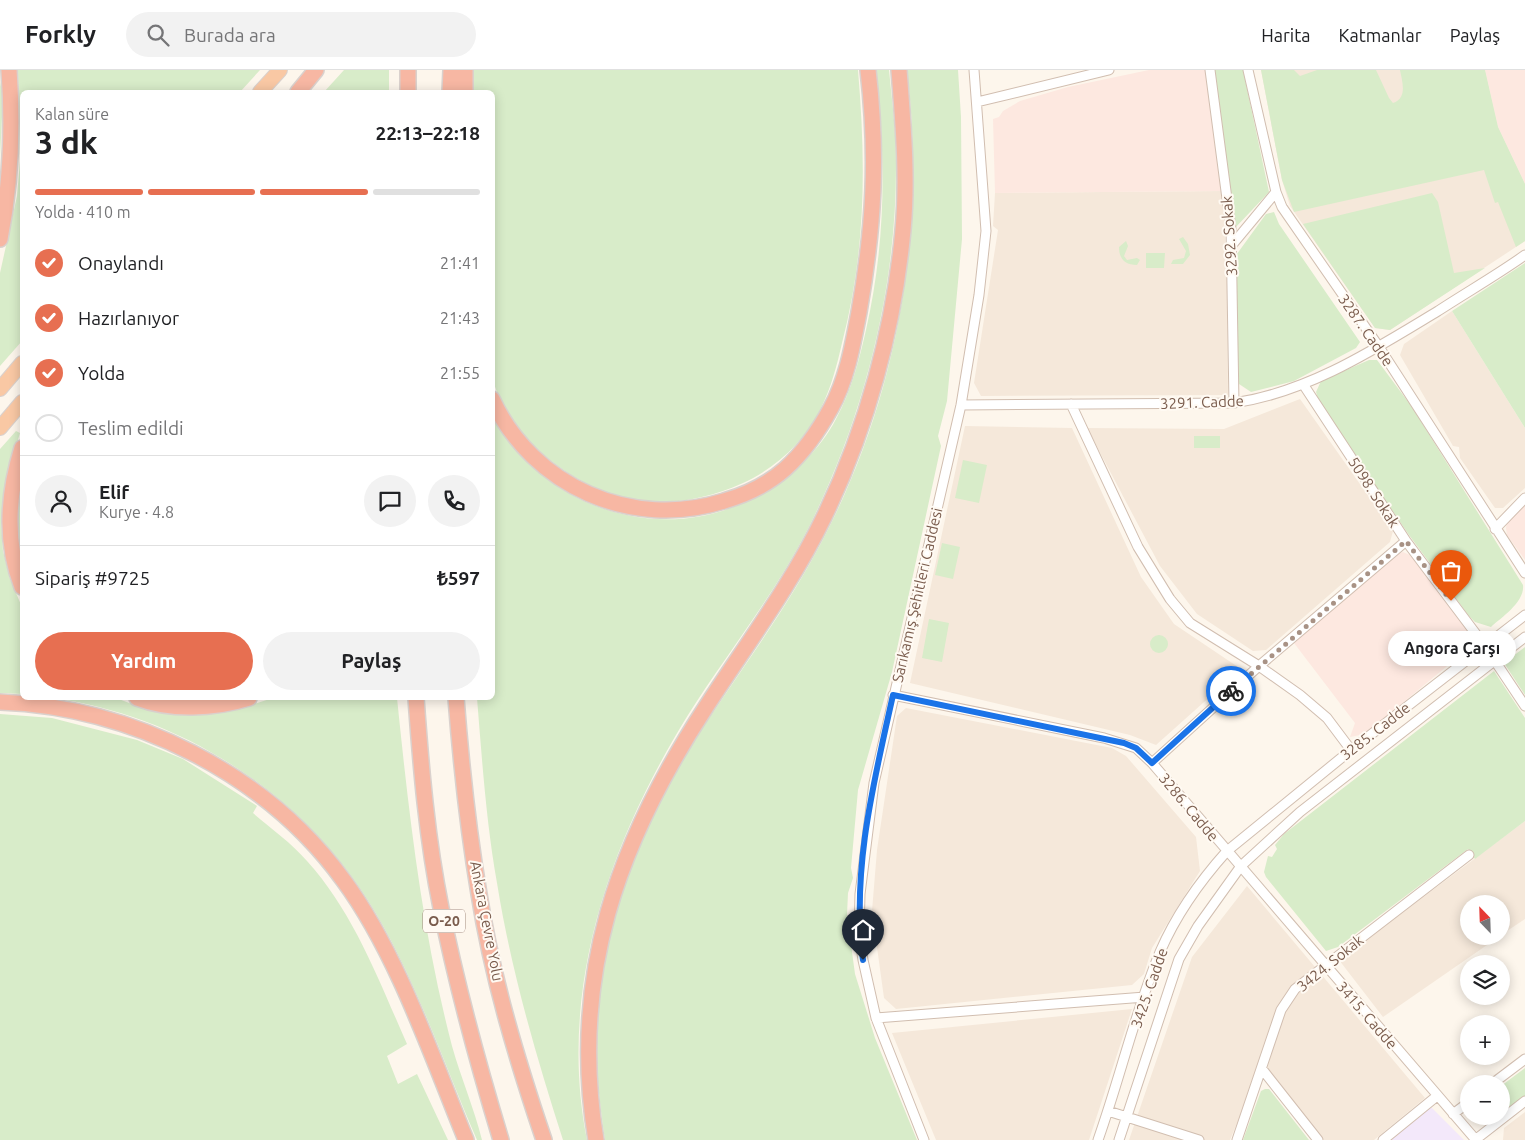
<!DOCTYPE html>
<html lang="tr">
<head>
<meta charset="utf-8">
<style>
	:root { --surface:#fff; --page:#f2f2f2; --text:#202124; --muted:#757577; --line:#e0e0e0; --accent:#e76f51 }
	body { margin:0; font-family:Ubuntu,sans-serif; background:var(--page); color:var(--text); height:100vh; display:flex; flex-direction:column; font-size:19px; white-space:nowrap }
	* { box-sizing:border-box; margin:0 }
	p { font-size:16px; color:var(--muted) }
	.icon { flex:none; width:28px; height:28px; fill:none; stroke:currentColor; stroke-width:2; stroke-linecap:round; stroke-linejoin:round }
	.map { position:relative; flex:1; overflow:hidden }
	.panel { position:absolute; left:20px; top:20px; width:475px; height:610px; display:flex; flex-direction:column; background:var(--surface); border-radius:8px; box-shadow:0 2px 12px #0003 }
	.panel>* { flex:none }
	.needle { width:32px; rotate:337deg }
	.tools { position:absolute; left:1460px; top:825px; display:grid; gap:10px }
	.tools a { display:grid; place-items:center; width:50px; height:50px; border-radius:50%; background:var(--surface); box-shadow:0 2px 12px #0003; font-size:25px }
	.pin { position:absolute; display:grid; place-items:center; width:42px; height:42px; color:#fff; margin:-51px -21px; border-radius:50% 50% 50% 0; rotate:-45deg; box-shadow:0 0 5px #0007 }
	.pin .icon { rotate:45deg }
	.courier { position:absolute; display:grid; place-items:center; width:50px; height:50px; margin:-25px; border:4px solid #1a73e8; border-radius:50%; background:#fff; color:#222; box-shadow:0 1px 6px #0007 }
	.bubble { position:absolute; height:35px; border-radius:18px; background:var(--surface); box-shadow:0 2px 12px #0003; font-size:16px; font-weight:700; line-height:35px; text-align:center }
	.headline em { font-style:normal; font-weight:700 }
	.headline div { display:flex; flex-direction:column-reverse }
	.headline { display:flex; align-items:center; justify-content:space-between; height:85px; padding:0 15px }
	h1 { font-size:32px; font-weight:700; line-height:38px }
	.bar { display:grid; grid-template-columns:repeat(4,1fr); gap:8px 5px; align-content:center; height:60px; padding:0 15px }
	.bar i { height:6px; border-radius:4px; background:var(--line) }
	.bar .selected { background:var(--accent) }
	.bar p { grid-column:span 4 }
	.line { display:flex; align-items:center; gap:12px; padding:0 15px; border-top:1px solid var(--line) }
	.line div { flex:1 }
	.round { display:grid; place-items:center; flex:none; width:52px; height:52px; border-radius:26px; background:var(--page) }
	ol { padding:0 15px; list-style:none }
	li { display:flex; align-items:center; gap:15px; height:55px }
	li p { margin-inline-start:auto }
	li .icon { padding:5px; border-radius:50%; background:var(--accent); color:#fff; stroke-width:4 }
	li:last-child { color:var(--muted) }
	li i { width:28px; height:28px; border:2px solid var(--line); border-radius:50% }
	.primary-button { display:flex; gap:10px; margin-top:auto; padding:10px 15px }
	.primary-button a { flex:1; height:58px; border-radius:30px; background:var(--accent); color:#fff; font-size:20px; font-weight:700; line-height:58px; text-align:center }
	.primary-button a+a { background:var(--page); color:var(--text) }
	header { display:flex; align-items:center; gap:30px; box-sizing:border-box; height:70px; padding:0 25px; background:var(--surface); border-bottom:1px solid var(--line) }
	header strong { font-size:24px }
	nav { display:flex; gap:28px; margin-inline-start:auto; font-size:18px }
	.search { width:350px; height:45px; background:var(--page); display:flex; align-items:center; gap:12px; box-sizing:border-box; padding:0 18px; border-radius:28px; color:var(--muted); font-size:19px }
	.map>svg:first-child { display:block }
	.residential { fill:#f5e8da }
	.commercial { fill:#fde8e0 }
	.education { fill:#f3e8fa }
	.green { fill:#d8ecc9 }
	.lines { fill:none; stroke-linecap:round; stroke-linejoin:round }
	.minor-casing { stroke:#d1beb0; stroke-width:11 }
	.trunk-casing { stroke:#dad1cd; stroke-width:16 }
	.motorway-casing { stroke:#dad1cd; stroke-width:18 }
	.minor { stroke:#fff; stroke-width:9 }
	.trunk { stroke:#f9c8a4; stroke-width:14 }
	.motorway { stroke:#f7b7a3; stroke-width:15 }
	.done { stroke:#a89285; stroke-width:5; stroke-dasharray:0 9 }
	.route { stroke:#1a73e8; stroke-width:6 }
	.labels { text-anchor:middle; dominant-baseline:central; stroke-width:4; stroke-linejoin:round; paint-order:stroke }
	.shield { fill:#fffaf3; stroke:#a28b7f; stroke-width:1 }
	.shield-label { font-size:14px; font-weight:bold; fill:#7a5c4d }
	.street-label { font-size:15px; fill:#7a5c4d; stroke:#fffaf3 }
</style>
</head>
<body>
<header>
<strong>Forkly</strong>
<div class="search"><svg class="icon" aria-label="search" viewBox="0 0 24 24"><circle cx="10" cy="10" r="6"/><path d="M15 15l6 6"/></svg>Burada ara</div>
<nav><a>Harita</a><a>Katmanlar</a><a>Paylaş</a></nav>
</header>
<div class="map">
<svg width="1525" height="1070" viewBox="0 0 1525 1070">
	<rect width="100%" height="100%" fill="#fdf6ec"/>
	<path class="residential" d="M1261,0H1485L1498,57L1525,114V171L1390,260L1375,258L1290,136L1282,110Z
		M1223,121L1227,214L1228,325L981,326L974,313L998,160L993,156L995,123Z
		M1452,241L1525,358V418L1503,438H1495L1460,388L1459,377L1453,376L1400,285L1404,274Z
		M1300,329L1393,461L1390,472L1266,580L1253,581L1197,544L1160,496L1087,358L1224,359Z
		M965,356L1072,358L1141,507L1174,554L1241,599L1156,675L1130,665L910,613Z
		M906,638L1112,678L1126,686L1196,767L1200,801L1152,878L1144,904L1132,915L896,939L884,928L872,841L877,780L897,646Z
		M1525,751V849L1501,865V834H1469V866H1500L1383,947L1339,890Z
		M1247,816L1425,1028L1374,1070H1324L1267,998L1256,1007L1230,1070H1129L1192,887Z
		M1132,939L1089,1070H936L892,963Z
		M1525,1042V1070H1503L1504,1058Z"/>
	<path class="commercial" d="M1149,0H1205L1223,121L995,123L993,49L999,47L1003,41L1020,31L1068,17Z
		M1485,0H1525V114L1498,57Z
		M1525,433V490L1507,465L1506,458L1507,452Z
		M1403,482L1410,485L1424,498L1475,567V573L1365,664L1350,667L1355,653L1294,573L1390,487Z"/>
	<path class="education" d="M1431,1037L1464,1070H1390Z"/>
	<path class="green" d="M18,0H260L240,22H22V271L0,296V203L17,126L20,91Z
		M344,0H389V22H324Z
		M470,0H858C866,94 866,181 842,273C837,295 831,318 821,338C805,371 776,398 743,413C674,444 609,437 550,390C524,369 503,343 493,311L492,22H471Z
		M876,0H889C892,30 896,61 896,92C897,217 865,344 809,457C775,524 728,582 688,645C610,771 557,920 587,1070H563C536,986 511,900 497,813C486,751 482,689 477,628H492L493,343C519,397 569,433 627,445C668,454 711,449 749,430C784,413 818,384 836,349C851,321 859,291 866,260C886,172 886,89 876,0Z
		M907,0H958L961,47L962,169L947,331L938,366L941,376L892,602L858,720L851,798L853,808L848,823L847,845L855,904L875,968L917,1070H605C598,1023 593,975 599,927C608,851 635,771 673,705C720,626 778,555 821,473C897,330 927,160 907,0Z
		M1214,0H1243L1269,122L1235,158Z
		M1261,0H1294L1300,6L1317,0H1376L1389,28L1393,33C1408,28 1402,11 1400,0H1485L1498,57L1525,114V171L1516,177L1498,132L1495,133L1484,100L1294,142L1282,110Z
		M0,12L3,27L0,88Z
		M1432,123L1438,132L1454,203L1485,198L1390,260L1375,258L1303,154Z
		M1274,142L1279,154L1360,272L1356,278L1294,311L1251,322L1239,314L1234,188L1266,144Z
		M1183,167L1188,174L1190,185L1183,194H1171L1173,190L1184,188L1186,181L1179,169Z
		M1126,171L1128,176L1124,186L1127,190L1137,188L1140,190L1137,195C1125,195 1119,189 1119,177Z
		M1146,183H1165L1164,198H1146Z
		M1525,193V358L1452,241Z
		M1369,290H1377L1412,337L1523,515C1525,532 1502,547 1491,557L1475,552L1469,546L1409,465L1320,335L1316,322L1321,311Z
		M16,361L20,363L6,410L1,450L3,481L10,509L22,537V624L0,623V379Z
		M1194,366H1220V378H1194Z
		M963,390L987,395L979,433L955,428Z
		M22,399V489C15,457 17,430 22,399Z
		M942,473L960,477L953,509L935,505Z
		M929,549L949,553L942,592L922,588Z
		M1150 574a9 9 0 1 1 18 0a9 9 0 1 1-18 0Z
		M1525,577V625L1504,593Z
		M1494,601L1525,648V751L1475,789L1468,779L1338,877L1326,881L1266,807L1264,802L1268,786L1272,787L1277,779L1275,775L1284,764Z
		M52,628H116L145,639L175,644L204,645L235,640L273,628H397C409,745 422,861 452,976C461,1008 474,1038 482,1070H477C443,992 413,901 367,829C298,721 179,645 52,628Z
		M0,644L52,648L137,670L183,689L257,736L253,743C270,758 292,773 307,791C354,843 379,911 407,974L387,986L398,1014L417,1004L448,1070H0Z
		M1525,998V1026L1501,1044V1016Z
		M1265,1019H1269L1309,1070H1243L1261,1021Z"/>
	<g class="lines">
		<g class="minor-casing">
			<path id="minor" d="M1210,0L1231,159L1234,333
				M1248,0L1276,122L1282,137L1379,277L1525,503
				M977,32L1109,0
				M1232,175L1276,122
				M1303,314L1406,471L1485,576
				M1071,334L1138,477L1170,529L1190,553L1259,596L1300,625L1327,648L1351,680
				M961,335L1234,333C1309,322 1375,279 1438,241C1467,222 1497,205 1525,185
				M1495,459L1525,428
				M1495,591L1525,636
				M893,625L1104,668L1136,678L1152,693L1476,1070
				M1152,693L1259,596L1406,471
				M876,948L1145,927
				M1262,999L1318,1070
				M1492,1014L1525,989
				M1108,1041L1199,1070
				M1453,1044L1469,1032
				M924,1070L876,948L863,890L859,864L860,824L874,713L961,335L979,225L986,161L974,0
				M1098,1070C1120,1008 1135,942 1160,882C1176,845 1201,810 1227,781L1351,680L1525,545
				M1119,1070L1179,889L1198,856L1241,796L1300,742L1525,567
				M1237,1070L1281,940L1295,919L1469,785
				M1383,1070L1437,1026
				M1475,1070L1525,1031"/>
		</g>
		<g class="trunk-casing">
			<path id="trunk" d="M260,22L280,0
				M0,319L22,293
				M0,358L22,332"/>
		</g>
		<g class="motorway-casing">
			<path id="motorway" d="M408,0V22
				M298,22L316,0
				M450,22L451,0
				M465,22V0
				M0,169C11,113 13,56 9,0
				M492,329C533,417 632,460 724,431C745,425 768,414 785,399C804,382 819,360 831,338C847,309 853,274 859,242C874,157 878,86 868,0
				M22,378C8,423 4,471 22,517
				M137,628C171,641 214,639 249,628
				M416,628C421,698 427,769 441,838C457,917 478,994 501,1070
				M456,628C461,693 468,759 479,824C492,907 517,990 544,1070
				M0,632C132,637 266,703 344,811C397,883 432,987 466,1070
				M596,1070C569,907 618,772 706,637C746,575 792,514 824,447C867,358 894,258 903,160C908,107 903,53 899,0"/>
		</g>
		<use href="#minor" class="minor"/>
		<use href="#trunk" class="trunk"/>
		<use href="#motorway" class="motorway"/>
	</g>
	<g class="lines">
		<path class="done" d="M1231,621L1406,471L1451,531"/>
		<path class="route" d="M863,890C851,801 874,711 893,625L1124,673L1136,678L1152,693L1231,621"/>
	</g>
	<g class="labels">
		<rect class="shield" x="423" y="839.5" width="42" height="23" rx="4"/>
		<g class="shield-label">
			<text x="444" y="851">O-20</text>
		</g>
		<g class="street-label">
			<text transform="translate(1229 166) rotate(-94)">3292. Sokak</text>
			<text transform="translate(1366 260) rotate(55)">3287. Cadde</text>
			<text transform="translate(1202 332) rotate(-2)">3291. Cadde</text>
			<text transform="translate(1374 422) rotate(57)">5098. Sokak</text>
			<text transform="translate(917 525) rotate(-77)">Sarıkamış Şehitleri Caddesi</text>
			<text transform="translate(1375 661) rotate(-38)">3285. Cadde</text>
			<text transform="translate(1189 737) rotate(50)">3286. Cadde</text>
			<text transform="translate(487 851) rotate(79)">Ankara Çevre Yolu</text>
			<text transform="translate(1330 893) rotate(-39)">3424. Sokak</text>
			<text transform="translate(1149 918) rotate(-71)">3425. Cadde</text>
			<text transform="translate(1367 945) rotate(49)">3415. Cadde</text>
		</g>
	</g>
</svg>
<div class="tools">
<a><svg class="needle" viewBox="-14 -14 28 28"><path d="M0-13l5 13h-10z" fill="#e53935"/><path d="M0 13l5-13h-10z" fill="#757577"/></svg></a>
<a><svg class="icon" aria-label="layers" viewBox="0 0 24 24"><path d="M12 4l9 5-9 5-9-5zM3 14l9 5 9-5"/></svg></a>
<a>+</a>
<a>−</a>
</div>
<div class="pin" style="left:1451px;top:531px;background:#ea580c"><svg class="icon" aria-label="bag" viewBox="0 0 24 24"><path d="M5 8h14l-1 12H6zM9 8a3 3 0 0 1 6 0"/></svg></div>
<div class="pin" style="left:863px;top:890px;background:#1f2937"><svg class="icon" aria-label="home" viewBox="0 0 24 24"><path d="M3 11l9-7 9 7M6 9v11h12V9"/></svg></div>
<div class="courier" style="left:1231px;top:621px"><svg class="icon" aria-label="bike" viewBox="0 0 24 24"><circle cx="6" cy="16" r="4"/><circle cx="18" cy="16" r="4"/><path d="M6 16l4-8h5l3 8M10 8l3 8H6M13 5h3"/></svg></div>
<div class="bubble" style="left:1388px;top:561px;width:128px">Angora Çarşı</div>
<section class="panel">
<div class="headline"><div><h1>3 dk</h1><p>Kalan süre</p></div><em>22:13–22:18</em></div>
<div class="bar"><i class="selected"></i><i class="selected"></i><i class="selected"></i><i></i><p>Yolda · 410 m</p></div>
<ol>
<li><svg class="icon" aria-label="check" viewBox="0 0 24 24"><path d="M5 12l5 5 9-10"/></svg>Onaylandı<p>21:41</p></li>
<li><svg class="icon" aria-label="check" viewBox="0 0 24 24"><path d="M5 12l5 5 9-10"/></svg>Hazırlanıyor<p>21:43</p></li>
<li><svg class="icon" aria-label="check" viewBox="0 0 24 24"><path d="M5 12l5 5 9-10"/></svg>Yolda<p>21:55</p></li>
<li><i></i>Teslim edildi</li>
</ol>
<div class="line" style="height:90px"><a class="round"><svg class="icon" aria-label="person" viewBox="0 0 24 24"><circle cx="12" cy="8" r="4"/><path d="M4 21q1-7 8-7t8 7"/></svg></a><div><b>Elif</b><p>Kurye · 4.8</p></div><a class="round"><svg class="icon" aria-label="chat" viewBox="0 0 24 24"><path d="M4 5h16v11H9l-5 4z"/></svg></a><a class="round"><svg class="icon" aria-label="phone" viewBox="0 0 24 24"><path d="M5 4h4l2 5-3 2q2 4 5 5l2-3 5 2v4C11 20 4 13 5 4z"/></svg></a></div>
<div class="line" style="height:65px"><div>Sipariş #9725</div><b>₺597</b></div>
<div class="primary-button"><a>Yardım</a><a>Paylaş</a></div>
</section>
</div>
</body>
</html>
